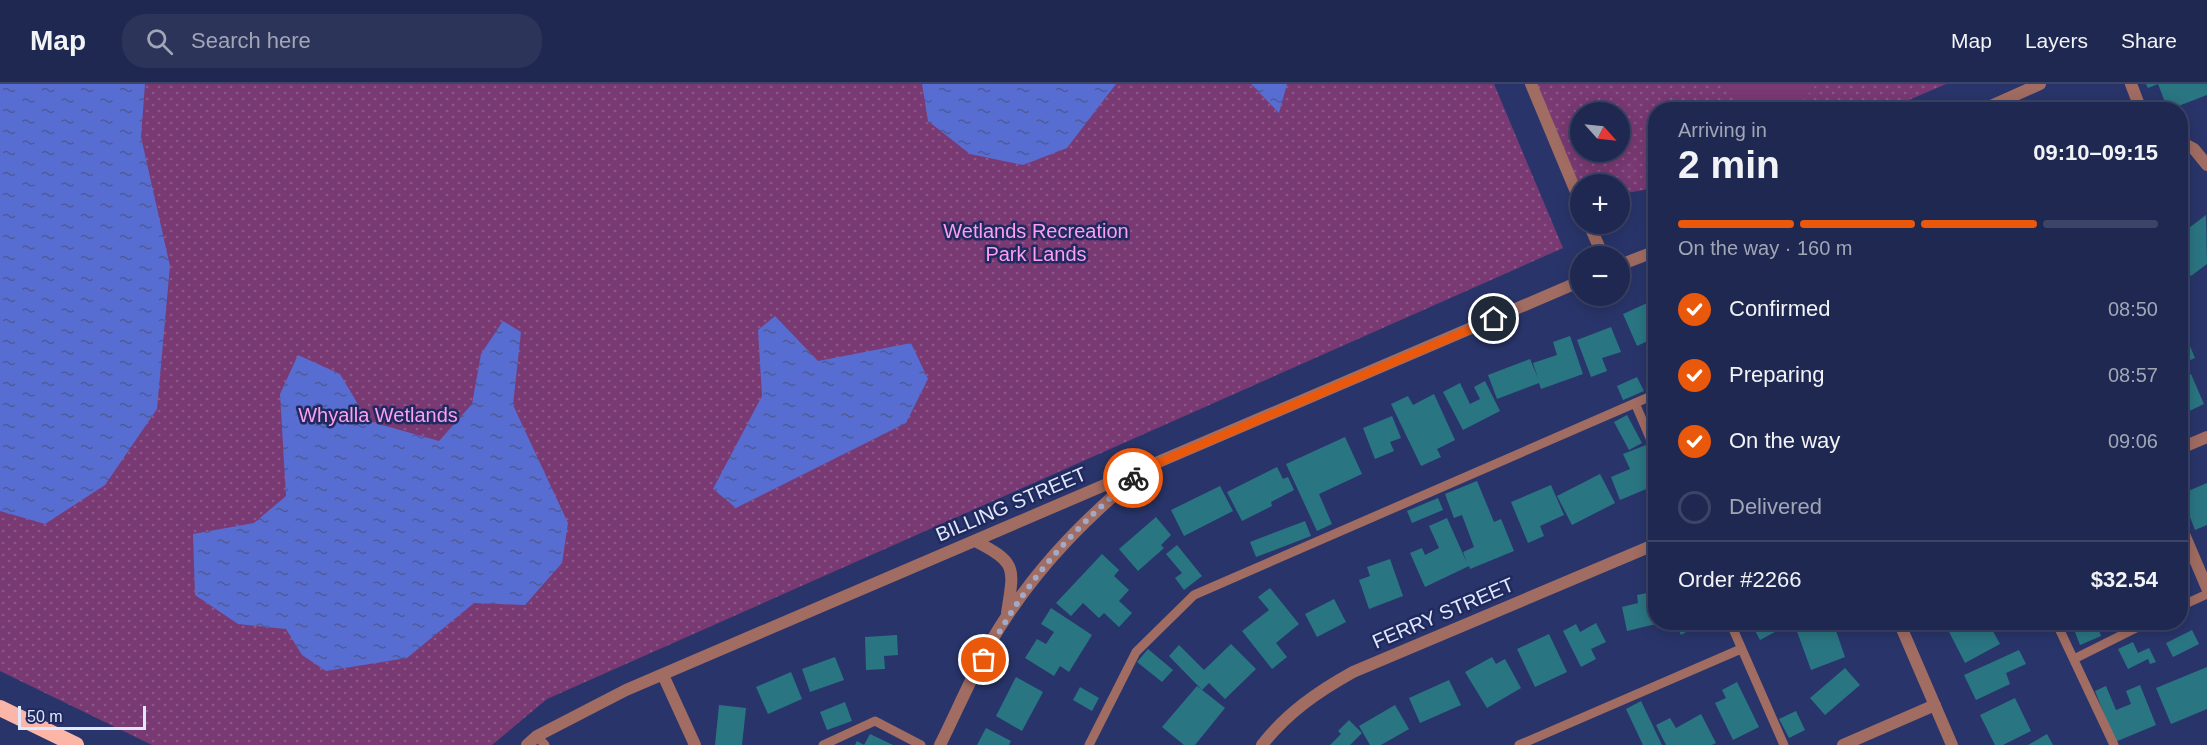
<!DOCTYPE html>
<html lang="en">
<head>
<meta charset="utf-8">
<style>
	:root { --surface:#1f2850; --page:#2c345a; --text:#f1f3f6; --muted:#a1a6b7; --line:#3c4467; --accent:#ea580c }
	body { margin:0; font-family:Arial,sans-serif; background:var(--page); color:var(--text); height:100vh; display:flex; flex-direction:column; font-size:22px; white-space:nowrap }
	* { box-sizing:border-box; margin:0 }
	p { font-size:20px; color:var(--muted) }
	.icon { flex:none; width:33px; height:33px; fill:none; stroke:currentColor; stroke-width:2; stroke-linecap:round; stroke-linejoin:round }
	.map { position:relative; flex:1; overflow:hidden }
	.side { position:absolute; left:1648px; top:18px; width:540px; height:528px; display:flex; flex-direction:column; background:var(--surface); border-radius:24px; box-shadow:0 3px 15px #0003,0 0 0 2px var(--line) }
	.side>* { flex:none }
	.needle { width:39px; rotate:117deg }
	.controls { position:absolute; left:1570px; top:18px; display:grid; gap:12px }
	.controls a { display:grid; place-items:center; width:60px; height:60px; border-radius:50%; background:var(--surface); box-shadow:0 3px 15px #0003,0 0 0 2px var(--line); font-size:30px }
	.scale { position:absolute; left:18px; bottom:15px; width:128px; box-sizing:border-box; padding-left:6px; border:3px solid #e1e8fc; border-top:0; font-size:16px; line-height:21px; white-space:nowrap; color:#e1e8fc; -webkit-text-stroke:4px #202a5e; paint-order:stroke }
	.pin { position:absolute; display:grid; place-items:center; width:51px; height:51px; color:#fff; margin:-26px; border:3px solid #fff; border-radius:50%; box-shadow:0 2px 6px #0007 }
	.courier { position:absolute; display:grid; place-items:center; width:60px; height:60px; margin:-30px; border:4px solid #ea580c; border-radius:50%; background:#fff; color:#222; box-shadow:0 2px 8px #0007 }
	.overview em { font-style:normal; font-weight:700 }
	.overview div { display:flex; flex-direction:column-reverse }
	.overview { display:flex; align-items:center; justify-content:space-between; height:102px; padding:0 30px }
	h1 { font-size:39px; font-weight:700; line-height:45px }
	.bar { display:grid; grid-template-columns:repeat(4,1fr); gap:9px 6px; align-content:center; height:72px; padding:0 30px }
	.bar i { height:8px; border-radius:4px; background:var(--line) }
	.bar .on { background:var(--accent) }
	.bar p { grid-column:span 4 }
	.line { display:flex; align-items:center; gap:15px; padding:0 30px; border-top:2px solid var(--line) }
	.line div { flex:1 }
	ol { padding:0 30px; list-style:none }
	li { display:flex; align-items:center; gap:18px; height:66px }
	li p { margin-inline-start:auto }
	li .icon { padding:6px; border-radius:50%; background:var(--accent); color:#fff; stroke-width:4 }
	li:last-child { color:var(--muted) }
	li i { width:33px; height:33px; border:3px solid var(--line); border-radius:50% }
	header { display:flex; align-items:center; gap:36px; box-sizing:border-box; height:84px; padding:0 30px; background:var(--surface); border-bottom:2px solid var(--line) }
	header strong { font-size:28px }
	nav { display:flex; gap:33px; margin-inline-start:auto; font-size:21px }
	.search { width:420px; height:54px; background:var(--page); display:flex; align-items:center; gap:15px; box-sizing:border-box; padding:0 21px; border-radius:24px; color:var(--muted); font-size:22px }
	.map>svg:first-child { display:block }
	.grass { fill:url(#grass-dots); fill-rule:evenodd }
	.garden { fill:#793973 }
	.water { fill:url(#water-ripples) }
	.building { fill:#2a7582 }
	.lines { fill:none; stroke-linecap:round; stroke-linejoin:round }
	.service { stroke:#a16c62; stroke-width:9 }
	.minor { stroke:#a16c62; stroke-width:12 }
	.trunk { stroke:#fbb6a8; stroke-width:16 }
	.done { stroke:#a1a9c9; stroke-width:6; stroke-dasharray:0 10.8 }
	.route { stroke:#ea580c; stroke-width:8 }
	.labels { text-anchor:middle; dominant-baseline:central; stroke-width:5; stroke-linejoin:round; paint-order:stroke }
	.park-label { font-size:20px; fill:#fc9ff0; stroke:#202a5e }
	.street-label { font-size:20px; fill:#e1e8fc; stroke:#202a5e }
</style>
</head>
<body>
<header>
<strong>Map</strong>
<div class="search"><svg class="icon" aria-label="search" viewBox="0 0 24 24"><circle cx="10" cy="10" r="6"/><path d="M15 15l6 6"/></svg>Search here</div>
<nav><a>Map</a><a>Layers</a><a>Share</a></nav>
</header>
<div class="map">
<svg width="2207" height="661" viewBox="0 0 2207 661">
	<defs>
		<pattern id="grass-dots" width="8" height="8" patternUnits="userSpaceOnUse" patternTransform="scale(1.5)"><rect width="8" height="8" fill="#793973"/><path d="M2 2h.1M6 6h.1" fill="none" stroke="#8c5688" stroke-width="1.8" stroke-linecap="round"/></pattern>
		<pattern id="water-ripples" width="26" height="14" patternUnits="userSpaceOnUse" patternTransform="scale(1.5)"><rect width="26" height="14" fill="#576dd2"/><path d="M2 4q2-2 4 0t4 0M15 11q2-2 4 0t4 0" fill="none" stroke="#4e5b96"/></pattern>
	</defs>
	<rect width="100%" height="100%" fill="#29356a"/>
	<path class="grass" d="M0,0H1494L1563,164L547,615L492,661H152L0,587Z
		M1534,0H1946L1888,25L1656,26V104L1620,110V100H1581V116ZM1581,28H1620V68H1581Z"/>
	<path class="garden" d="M1723,0H1817L1795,25L1753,26Z"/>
	<path class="water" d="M0,0H145L141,53L170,182L157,325L105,401L45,440L0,427Z
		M922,0H1116L1067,64L1023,81L970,70L928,37Z
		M1251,0H1287L1279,29Z
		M775,232L818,277L911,259L928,295L906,339L736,424L713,405L762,312L758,246Z
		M503,237L521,248L513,321L568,439L562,479L525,521L474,519L407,574L326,587L302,571L286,545L238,540L195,511L193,450L254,439L286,412L280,310L298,271L340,290L368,337L439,357L472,320L481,270Z"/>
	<path class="building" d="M2146,0H2207V11L2168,26L2158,0L2148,4Z
		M2206,131L2207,180L2191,192L2181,179V150Z
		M1656,215V253L1637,262L1623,230Z
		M2181,241L2195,274L2181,280Z
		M1611,243L1621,268L1602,274L1607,287L1591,293L1577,256Z
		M1570,252L1583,290L1541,305L1539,299L1497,315L1488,291L1530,275L1538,294L1533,279L1557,271L1553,258Z
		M2191,290L2204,320L2181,331V294Z
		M1637,293L1644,307L1623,316L1617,302Z
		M1485,297L1500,327L1463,346L1443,308L1460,299L1470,320L1480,315L1474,303Z
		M1434,310L1455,356L1437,365L1441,373L1421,382L1391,320L1408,312L1413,321Z
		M1627,331L1642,359L1629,366L1614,338Z
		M1392,332L1401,354L1390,358L1394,367L1375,375L1363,344Z
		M1345,353L1362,390L1319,410L1332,440L1317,447L1286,380Z
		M1646,361L1656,386V401L1620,416L1611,393L1630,385L1623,370Z
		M1277,383L1283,395L1288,393L1294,406L1271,418L1272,422L1242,437L1227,408Z
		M1600,390L1615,419L1572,441L1557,412Z
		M1477,397L1494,438L1501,435L1514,467L1470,485L1469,482L1425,503L1410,469L1422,464L1425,471L1439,464L1429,442L1447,434L1467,479L1463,468L1474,463L1462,431L1454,434L1445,410Z
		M2207,399V441L2195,446L2181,410Z
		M1551,401L1564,431L1540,442L1544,452L1528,459L1511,418Z
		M1220,402L1233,427L1184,452L1171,426Z
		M1438,414L1443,426L1412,439L1407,427Z
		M1156,433L1171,451L1161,461L1164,464L1138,487L1119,465Z
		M1305,437L1311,452L1256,473L1250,458Z
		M1177,461L1202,492L1184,506L1175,494L1182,489L1166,470Z
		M1102,470L1119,486L1114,492L1129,506L1119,517L1132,529L1119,543L1104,529L1099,534L1083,519L1071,532L1056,519Z
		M1390,475L1403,512L1369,525L1359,496L1370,492L1367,483Z
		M1270,504L1299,540L1276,559L1287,573L1272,585L1242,547L1269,526L1258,513Z
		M1652,508L1656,540L1627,547L1622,523L1638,519L1637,511Z
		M1334,515L1346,538L1317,553L1305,530Z
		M1051,524L1092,551L1069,588L1060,582L1054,592L1025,574L1037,555L1046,560L1054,548L1041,540Z
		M1675,538H1688L1691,545L1681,551Z
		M1761,538H1784L1786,542L1760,556L1753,543Z
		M1806,538H1833L1845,573L1811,586L1795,542Z
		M1944,538H1988L2000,560L1965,579Z
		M2071,538H2096L2101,552L2080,561Z
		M1596,539L1606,558L1591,565L1596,575L1581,583L1563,547L1576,540L1580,548Z
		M2192,546L2199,560L2173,573L2166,559Z
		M1549,550L1567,588L1535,603L1517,565Z
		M897,551L898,571L884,572L885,585L866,586L865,553Z
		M2133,558L2138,569L2149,564L2156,578L2150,580L2148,575L2128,585L2118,565Z
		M1231,560L1256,585L1225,615L1209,599L1202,606L1169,572L1179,561L1204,586Z
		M1148,565L1173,586L1162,598L1137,578Z
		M2019,566L2026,580L2006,589L2010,600L1976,616L1964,591Z
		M835,573L844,596L810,608L802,585Z
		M1492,573L1496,580L1505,575L1521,604L1487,624L1465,588Z
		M2207,583V625L2171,640L2156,604Z
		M1845,584L1860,601L1825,631L1810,614Z
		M791,588L802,615L768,630L756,603Z
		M1016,593L1043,608L1022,647L996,632Z
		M1449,596L1461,621L1420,639L1409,614Z
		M1737,598L1759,643L1733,656L1715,619L1726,614L1722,606Z
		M2140,601L2156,641L2115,658L2095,607L2106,602L2116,626L2131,620L2126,607Z
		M1197,602L1225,624L1195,661H1184L1162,643Z
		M1080,603L1099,614L1092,627L1073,616Z
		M2015,614L2031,647L2003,661H1995L1980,631Z
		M1641,617L1662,661H1643L1626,625Z
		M845,618L852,637L827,646L820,628Z
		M719,621L746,624L742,661H715Z
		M1395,621L1409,645L1381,661H1370L1359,642Z
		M1796,627L1805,646L1789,654L1779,635Z
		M1701,630L1716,659L1712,661H1666L1656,641L1670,634L1676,644Z
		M1349,636L1362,649L1350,661H1330L1341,650L1338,647Z
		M986,644L1011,657L1009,661H977Z
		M870,650L893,661H855L857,657L864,661Z
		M2047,650L2053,661H2028Z"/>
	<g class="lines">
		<path class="service" d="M1635,319L1656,368
			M2181,522L2207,510
			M1730,538L1784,661
			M2056,538L2114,661
			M2074,575L2148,538
			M537,652L545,661
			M823,661L875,637L921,661
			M1089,661L1136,568L1194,511L1656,310
			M1519,661L1741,565"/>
		<path class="minor" d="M1531,0L1581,120
			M2131,0L2141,26
			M1982,26L2040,0
			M2181,58L2194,65L2207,81
			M1589,140L1603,172
			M1620,181L1656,167
			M2181,364L2207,353
			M2181,443L2207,504
			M975,457C1018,479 1014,484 1007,529
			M1899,538L1952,661
			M663,591L695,661
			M527,661L537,652L626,606L1581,197
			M940,661C961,619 981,570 1007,532C1045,475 1086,435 1137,391
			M1262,661C1287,629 1317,608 1353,588L1656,460
			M1843,661L1935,621"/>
		<path class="trunk" d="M0,624L76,661"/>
	</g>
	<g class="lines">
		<path class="done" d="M984,576C1024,499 1067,451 1133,394"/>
		<path class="route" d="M1133,394L1146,384L1494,235"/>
	</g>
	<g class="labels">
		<g class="park-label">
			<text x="1036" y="147">Wetlands Recreation<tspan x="1036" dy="23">Park Lands</tspan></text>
			<text x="378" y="331">Whyalla Wetlands</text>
		</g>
		<g class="street-label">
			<text transform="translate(1011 420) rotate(-23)">BILLING STREET</text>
			<text transform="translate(1443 529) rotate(-23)">FERRY STREET</text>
		</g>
	</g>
</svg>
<div class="controls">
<a><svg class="needle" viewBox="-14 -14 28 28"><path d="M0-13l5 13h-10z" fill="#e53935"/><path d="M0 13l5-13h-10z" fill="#a1a6b7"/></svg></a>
<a>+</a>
<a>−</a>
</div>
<div class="scale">50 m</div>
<div class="pin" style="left:984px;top:576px;background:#ea580c"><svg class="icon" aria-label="bag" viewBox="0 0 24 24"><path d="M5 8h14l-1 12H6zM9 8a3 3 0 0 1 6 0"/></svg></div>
<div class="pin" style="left:1494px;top:235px;background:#1f2937"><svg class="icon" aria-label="home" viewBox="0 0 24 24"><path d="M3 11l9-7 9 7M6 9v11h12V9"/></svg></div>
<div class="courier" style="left:1133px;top:394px"><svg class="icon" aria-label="bike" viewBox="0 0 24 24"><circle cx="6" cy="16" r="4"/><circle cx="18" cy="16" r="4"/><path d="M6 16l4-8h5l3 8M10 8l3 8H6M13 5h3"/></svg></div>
<section class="side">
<div class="overview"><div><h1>2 min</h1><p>Arriving in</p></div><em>09:10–09:15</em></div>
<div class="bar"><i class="on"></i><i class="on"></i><i class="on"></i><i></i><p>On the way · 160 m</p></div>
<ol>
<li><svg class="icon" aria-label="check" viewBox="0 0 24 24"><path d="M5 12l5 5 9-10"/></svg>Confirmed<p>08:50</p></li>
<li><svg class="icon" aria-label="check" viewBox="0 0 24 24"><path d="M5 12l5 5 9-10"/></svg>Preparing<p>08:57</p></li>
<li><svg class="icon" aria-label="check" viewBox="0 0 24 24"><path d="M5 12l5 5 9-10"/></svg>On the way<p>09:06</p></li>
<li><i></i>Delivered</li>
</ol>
<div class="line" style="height:78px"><div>Order #2266</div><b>$32.54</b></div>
</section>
</div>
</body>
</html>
